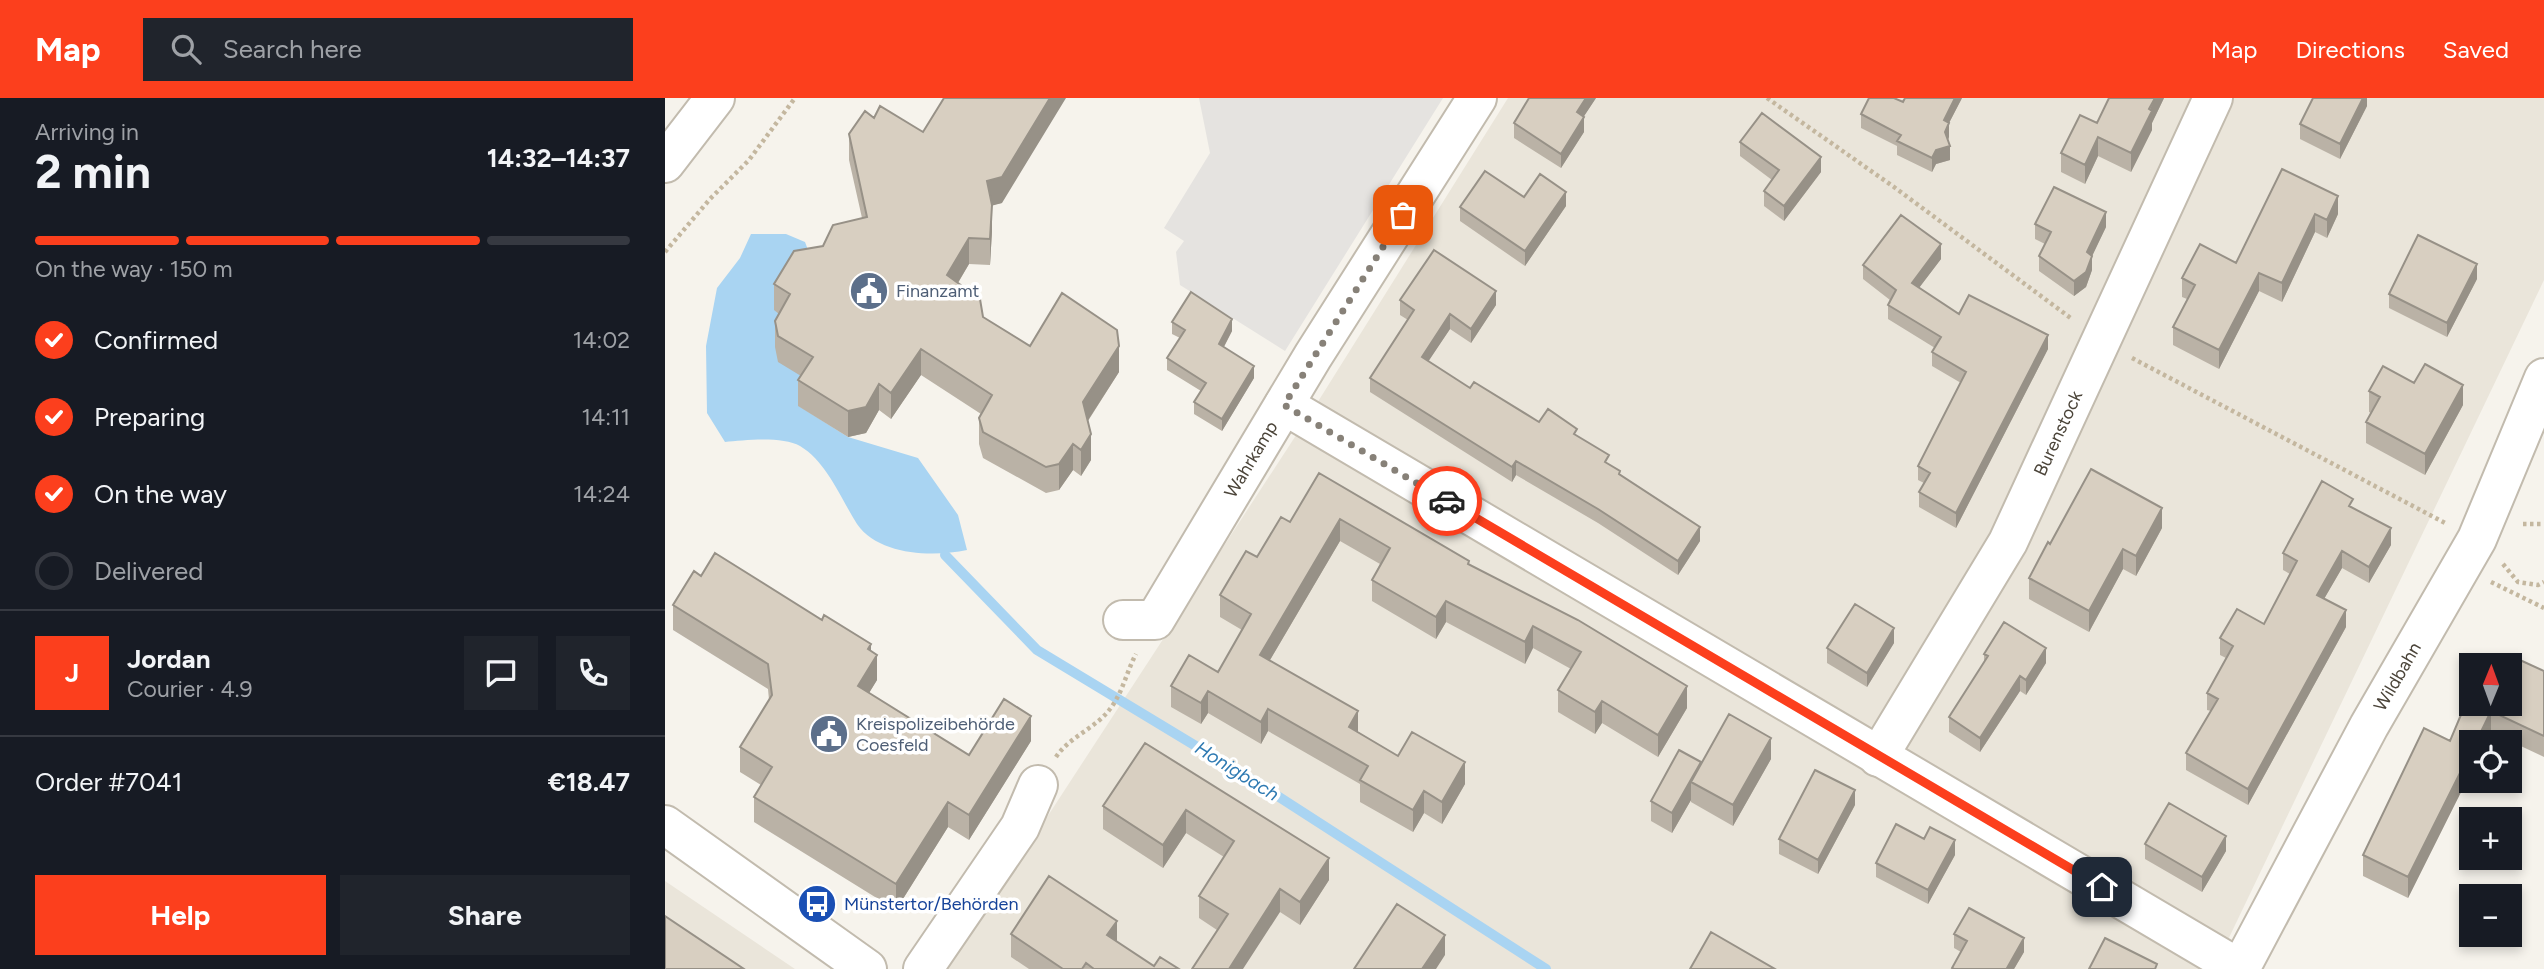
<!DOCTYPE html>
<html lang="en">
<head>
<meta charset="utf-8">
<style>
	:root { --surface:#171b24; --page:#20242c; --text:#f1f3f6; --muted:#9ea1a6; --line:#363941; --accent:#fc3f1d }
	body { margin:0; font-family:Figtree,sans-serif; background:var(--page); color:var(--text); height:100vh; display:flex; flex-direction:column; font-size:26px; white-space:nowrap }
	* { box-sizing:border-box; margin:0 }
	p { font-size:23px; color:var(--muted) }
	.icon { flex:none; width:38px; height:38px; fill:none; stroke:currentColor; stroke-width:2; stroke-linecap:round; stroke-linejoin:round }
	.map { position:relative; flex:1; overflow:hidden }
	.panel { display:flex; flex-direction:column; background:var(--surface); width:665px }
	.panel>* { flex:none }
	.needle { width:46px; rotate:1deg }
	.fabs { position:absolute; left:1794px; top:555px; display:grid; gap:14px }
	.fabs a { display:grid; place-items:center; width:63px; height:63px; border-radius:0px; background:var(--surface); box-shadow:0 4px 10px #0003; font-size:35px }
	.pin { position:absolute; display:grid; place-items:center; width:60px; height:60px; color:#fff; margin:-30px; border-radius:14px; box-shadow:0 4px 10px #0006 }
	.courier { position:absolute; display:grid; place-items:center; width:70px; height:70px; margin:-35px; border:5px solid #fc3f1d; border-radius:50%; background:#fff; color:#222; box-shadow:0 2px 9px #0007 }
	.summary em { font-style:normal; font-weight:700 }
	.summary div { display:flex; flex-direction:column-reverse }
	.summary { display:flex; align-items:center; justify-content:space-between; height:119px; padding:0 35px }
	h1 { font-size:46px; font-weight:700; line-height:52px }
	.bar { display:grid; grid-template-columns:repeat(4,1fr); gap:10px 7px; align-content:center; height:84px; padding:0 35px }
	.bar i { height:9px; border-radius:5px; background:var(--line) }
	.bar .on { background:var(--accent) }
	.bar p { grid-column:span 4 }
	.line { display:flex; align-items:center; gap:18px; padding:0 35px; border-top:2px solid var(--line) }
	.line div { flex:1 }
	.round { display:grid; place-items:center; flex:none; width:74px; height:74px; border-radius:0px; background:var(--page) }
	ol { padding:0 35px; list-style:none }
	li { display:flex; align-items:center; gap:21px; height:77px }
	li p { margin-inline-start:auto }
	li .icon { padding:7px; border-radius:50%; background:var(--accent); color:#fff; stroke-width:4 }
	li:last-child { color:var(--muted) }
	li i { width:38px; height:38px; border:4px solid var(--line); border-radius:50% }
	.primary-button { display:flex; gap:14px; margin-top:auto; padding:14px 35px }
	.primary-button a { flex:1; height:80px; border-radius:0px; background:var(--accent); color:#fff; font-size:28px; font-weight:700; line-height:80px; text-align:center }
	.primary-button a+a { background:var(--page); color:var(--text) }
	header { display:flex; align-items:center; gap:42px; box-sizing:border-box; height:98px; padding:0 35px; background:var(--accent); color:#fff }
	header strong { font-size:33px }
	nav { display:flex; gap:38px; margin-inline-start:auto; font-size:24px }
	.search { width:490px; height:63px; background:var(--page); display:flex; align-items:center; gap:18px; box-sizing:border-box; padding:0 24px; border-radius:0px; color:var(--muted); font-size:26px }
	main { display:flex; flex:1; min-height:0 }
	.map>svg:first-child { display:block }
	.residential { fill:#eae5da }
	.parking { fill:#e5e3e0 }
	.water { fill:#a9d4f2 }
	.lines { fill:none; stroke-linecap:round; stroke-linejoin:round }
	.stream { stroke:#a9d4f2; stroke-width:10 }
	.minor-casing { stroke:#c2bbae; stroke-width:42 }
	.path { stroke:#c4b79f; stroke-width:4.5; stroke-dasharray:3.5 3.5; stroke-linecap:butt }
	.minor { stroke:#fff; stroke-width:38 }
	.wall { fill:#bab2a6 }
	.shaded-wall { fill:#979187 }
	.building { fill:#d8cfc1; stroke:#979187; stroke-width:2 }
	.done { stroke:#878178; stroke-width:7; stroke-dasharray:0 12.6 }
	.route { stroke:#fc3f1d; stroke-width:9 }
	.labels { text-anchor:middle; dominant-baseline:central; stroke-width:7; stroke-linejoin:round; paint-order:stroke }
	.service-label { font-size:18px; fill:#4e5e75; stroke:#fff; text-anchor:start }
	.street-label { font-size:18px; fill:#4b4439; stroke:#fff }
	.transit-label { font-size:18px; fill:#164399; stroke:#fff; text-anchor:start }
	.water-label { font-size:19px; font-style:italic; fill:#2e7ab2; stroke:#fff }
</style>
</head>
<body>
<header>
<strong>Map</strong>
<div class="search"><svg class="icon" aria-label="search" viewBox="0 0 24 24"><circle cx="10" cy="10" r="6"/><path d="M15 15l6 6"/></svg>Search here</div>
<nav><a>Map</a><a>Directions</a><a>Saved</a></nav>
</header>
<main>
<section class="panel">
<div class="summary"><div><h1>2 min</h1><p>Arriving in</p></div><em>14:32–14:37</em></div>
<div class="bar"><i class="on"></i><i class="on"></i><i class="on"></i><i></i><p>On the way · 150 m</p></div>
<ol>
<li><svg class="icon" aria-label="check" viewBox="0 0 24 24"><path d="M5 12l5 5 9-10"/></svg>Confirmed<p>14:02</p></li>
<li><svg class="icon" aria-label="check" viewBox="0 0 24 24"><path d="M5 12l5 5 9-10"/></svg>Preparing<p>14:11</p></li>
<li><svg class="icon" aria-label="check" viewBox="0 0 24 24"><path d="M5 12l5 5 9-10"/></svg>On the way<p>14:24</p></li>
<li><i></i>Delivered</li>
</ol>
<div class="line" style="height:126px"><b class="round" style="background:var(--accent);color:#fff">J</b><div><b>Jordan</b><p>Courier · 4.9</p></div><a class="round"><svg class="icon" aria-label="chat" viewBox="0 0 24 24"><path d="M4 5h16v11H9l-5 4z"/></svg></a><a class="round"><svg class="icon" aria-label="phone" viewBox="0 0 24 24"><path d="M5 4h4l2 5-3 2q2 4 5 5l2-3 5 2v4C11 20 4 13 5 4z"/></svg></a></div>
<div class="line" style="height:91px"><div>Order #7041</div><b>€18.47</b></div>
<div class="primary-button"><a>Help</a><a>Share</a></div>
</section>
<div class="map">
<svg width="1879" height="871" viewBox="0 0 1879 871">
	<rect width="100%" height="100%" fill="#f6f3ec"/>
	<path class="residential" d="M843,0H1879V182L1549,871H283L654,302Z
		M0,783L130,871H0Z"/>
	<path class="parking" d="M534,0H778L620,253L515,187L511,154L519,143L499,130L545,55Z"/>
	<path class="water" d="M86,136H121L140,144L154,181L125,222L137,279L134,308L183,339L253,360L293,417L302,452C269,459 214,458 192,426C176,401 162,364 135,348C118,338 79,342 60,344L42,315L41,248L52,190L75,160Z"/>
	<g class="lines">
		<path class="stream" d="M280,457L372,552L597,688L881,871"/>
		<g class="minor-casing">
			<g id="minor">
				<path d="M0,65L50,0"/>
				<path d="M619,307L1575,871"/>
				<path id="s1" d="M458,522H490L648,258L812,0"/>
				<path id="s2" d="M1213,659L1343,444L1548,0"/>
				<path d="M0,727L202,871"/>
				<path d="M258,871L355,729L373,687"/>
				<path id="s3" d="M1575,871L1704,628L1812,441L1879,280"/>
			</g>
		</g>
		<path class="path" d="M1102,0L1229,89L1407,221
			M0,154L45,101L84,62L130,0
			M1467,260L1782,426
			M1858,426H1879
			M1838,466L1853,484L1873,487L1879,484
			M1826,484L1879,510
			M391,659C404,639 431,630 445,611C458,594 461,575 471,556"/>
		<use href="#minor" class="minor"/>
	</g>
	<path class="wall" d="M931,0L918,19L919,34L896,70L849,40V25Z
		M1240,0H1297L1284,25V39L1283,42L1285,62L1271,66L1267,74L1232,57V48L1196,30V16L1238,4Z
		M1444,0H1499L1487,25V32L1466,74L1433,58L1420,86L1396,74V55L1432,25Z
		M1702,0V8L1675,61L1635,41V26Z
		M209,20L258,34L337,105L327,107V133L325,167L304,166L293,185L318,219L365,248L454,274L423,323L426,362L416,378L408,372L394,392L381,395L318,360L314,346V320L316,316L256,277L226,321L214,312L201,335L183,339L133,308V282L136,278L113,264L110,249V223L114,216L109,212V186L158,148L197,120L184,62V36Z
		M1075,44L1156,74L1119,123L1099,108V93L1107,82L1075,58Z
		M1617,71L1673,116L1662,140L1650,134L1617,204L1594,193L1554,271L1508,247V229L1522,201L1517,199V180L1571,165Z
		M859,99L901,108L860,168L795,123V109Z
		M1370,126L1441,129L1427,157V172L1421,189L1409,198L1374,173V158L1380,146L1370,141Z
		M1276,161L1254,190L1294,216L1383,251L1291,430L1254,409V394L1259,385L1253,382V368L1296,285L1267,268V254L1270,250L1223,221V207L1225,202L1198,181V167Z
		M1812,181L1782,239L1724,210V196Z
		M735,202L831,207L806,245L785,231L763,263L805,290L874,324L912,338L955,377L1035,443L1013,477L933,425L851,377L847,384L705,294V280L743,222L735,217Z
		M507,224L567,233L559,249L589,280L557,333L529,316V304L536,293L502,272V260L515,240L507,236Z
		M1749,285L1798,307L1760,377L1701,345V324L1706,315L1704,314V293Z
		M654,375L804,467L1022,610L993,659L937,625L930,636L893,614V592L906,571L868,550L860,566L781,524L771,541L707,503V482L715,466L675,443L605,562L693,634L733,658L800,686L777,726L759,715L748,734L695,704V686L603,633L596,646L543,615L536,626L506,609V588L553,574L577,532L555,519V497L625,424Z
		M1688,410L1726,447L1704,485L1677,470L1659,501L1681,529L1583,707L1521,672V655L1546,613L1542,612V595L1561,560L1555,557V540L1599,526L1625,476L1618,472V455Z
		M1497,430L1471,478L1458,471L1424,534L1364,501V480L1385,446Z
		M36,478L206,553L212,582L204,595L304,657L366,643L304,742L283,729L231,812L89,724V699L96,687L75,674V649L104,602L103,591L8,532V507Z
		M1229,545L1202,589L1162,565V550Z
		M1319,556L1381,565L1361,597L1355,593L1315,654L1284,634V619L1319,565Z
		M1879,573V659L1826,634L1743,800L1698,778V757L1785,643Z
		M480,645L664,782L635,827L615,814L552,832L534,820V798L559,759L521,735L498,770L438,731V708Z
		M1106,661L1068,728L1026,704V702L1007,735L986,723V703L1036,666Z
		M1190,707L1153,776L1114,756V741Z
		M1480,746L1561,753L1537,794L1480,761Z
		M1290,757L1263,806L1211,779V765Z
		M346,836L452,844L489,868L514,871H364L346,859Z
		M1289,836L1359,854L1349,871H1287L1296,854L1289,850Z"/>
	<path class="shaded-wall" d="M385,0H401L337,105L322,109V83Z
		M921,0H931L912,29V14Z
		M1290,0H1297L1284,25V39L1280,48L1279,22Z
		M1490,0H1499L1487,25V32L1466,74V55Z
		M1698,0H1702V8L1675,61V46Z
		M919,19V34L896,70V56Z
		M1433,39V58L1420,86V67Z
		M1285,48V62L1271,66L1267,74V60L1271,52Z
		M1156,59V74L1119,123V108Z
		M901,94V108L860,168V153Z
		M1673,98V116L1662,140V122Z
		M327,107V133L325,167V141Z
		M1441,114V129L1422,169V154Z
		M1650,116V134L1617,204V185Z
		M304,140V166L282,203V177Z
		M1276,146V161L1247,199V185Z
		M1427,158V172L1421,189L1409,198V183Z
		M1812,166V181L1782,239V225Z
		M1594,175V193L1554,271V252Z
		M831,193V207L806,245V231Z
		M785,216V231L757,273V259Z
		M567,221V233L554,258V246Z
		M1383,237V251L1291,430V415Z
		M454,248V274L418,330V304Z
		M256,251V277L226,321V295Z
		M589,268V280L557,333V321Z
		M214,286V312L201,335L183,339V313Z
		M1798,287V307L1760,377V356Z
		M426,336V362L416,378V352Z
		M408,346V372L394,392V366Z
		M851,363V377L847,384V369Z
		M1497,410V430L1471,478V458Z
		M675,421V443L595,579V557Z
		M1035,429V443L1013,477V463Z
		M1726,430V447L1704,485V469Z
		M1458,451V471L1424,534V513Z
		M1677,453V470L1652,513V497Z
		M781,503V524L771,541V519Z
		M1681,512V529L1583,707V691Z
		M868,528V550L860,566V544Z
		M1229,530V545L1202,589V575Z
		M206,546V567L212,557V582L193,613V588L203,551Z
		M1381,550V565L1361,597V582Z
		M1355,578V593L1315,654V640Z
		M1022,588V610L993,659V637Z
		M543,593V615L536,626V605Z
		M937,603V625L930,636V614Z
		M603,611V633L596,646V624Z
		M693,613V635L684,629Z
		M1826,613V634L1821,644H1811Z
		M366,618V643L304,742V717Z
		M1106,640V661L1068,728V707Z
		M1806,653V674L1743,800V779Z
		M800,664V686L777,726V704Z
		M1036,664V685L1026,684V702L1007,735V715Z
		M1190,692V707L1153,776V762Z
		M759,693V715L748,734V712Z
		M283,704V729L231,812V786Z
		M521,712V735L498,770V747Z
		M1561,738V753L1537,794V779Z
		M1290,742V757L1263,806V792Z
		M664,760V782L635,827V804Z
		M615,791V814L578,871H564Z
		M452,823V845L442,837Z
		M780,837V857L771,871H757Z
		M1359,840V854L1349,871H1342Z"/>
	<path class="building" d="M279,0H385L337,79L322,83L327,107L325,141L304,140L282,177L315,201L318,219L365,248L397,195L452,232L454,248L418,304L426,336L416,352L408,346L394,366L381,369L318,334L314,320L327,297L256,251L226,295L214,286L201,309L183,313L133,282L148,259L113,238L110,223L125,196L109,186L129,153L158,148L168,127L202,119L184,36L200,13L209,20L215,8L258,34Z
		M864,0H921L912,14L919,19L896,56L849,25Z
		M1204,0H1229L1238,4L1240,0H1290L1279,22L1284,25L1280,34L1285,48L1271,52L1267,60L1232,43L1236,37L1196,16Z
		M1444,0H1490L1484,11L1487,13L1466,55L1433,39L1420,67L1396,55L1415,17L1432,25Z
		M1648,0H1698L1675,46L1635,26Z
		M1097,15L1156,59L1119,108L1099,93L1114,72L1075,44Z
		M1617,71L1673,98L1662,122L1650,116L1617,185L1594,175L1554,252L1508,229L1530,187L1517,180L1535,146L1571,165Z
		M820,73L859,99L875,76L901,94L860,153L795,109Z
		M1389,89L1441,114L1422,154L1427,158L1421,174L1409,183L1374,158L1386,134L1370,126Z
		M1236,117L1276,146L1247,185L1294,216L1304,197L1383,237L1291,415L1254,394L1265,375L1253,368L1301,274L1267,254L1276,239L1223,207L1231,192L1198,167Z
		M1753,137L1812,166L1782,225L1724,196Z
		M769,152L831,193L806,231L785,216L757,259L805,290L809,284L874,324L883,311L912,331L909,336L944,357L940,364L955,373L954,376L1035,429L1013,463L933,411L851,363L847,369L705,280L749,212L735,202Z
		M526,194L567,221L554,246L589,268L557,321L529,304L541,285L502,260L520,232L507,224Z
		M1760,266L1798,287L1760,356L1701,324L1715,299L1704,293L1718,268L1749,285Z
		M1426,371L1497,410L1471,458L1458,451L1424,513L1364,480L1383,444L1385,446Z
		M654,375L804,463L803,466L913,522L1022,588L993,637L937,603L930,614L893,592L916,554L868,528L860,544L781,503L771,519L707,482L725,450L675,421L595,557L693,613L684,629L733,658L747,634L800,664L777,704L759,693L748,712L695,682L703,668L603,611L596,624L543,593L536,605L506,588L524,557L553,574L586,516L555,497L581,453L592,459L616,419L625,424Z
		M1657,383L1688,401L1684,408L1726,430L1704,469L1677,453L1652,497L1681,512L1583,691L1521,655L1553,601L1542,595L1568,548L1555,540L1572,511L1599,526L1632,463L1618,455Z
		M50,455L157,522L159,517L206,546L203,551L212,557L193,588L304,657L339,601L366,618L304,717L283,704L231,786L89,699L107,669L75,649L107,597L103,566L8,507L29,473L36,478Z
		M1190,506L1229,530L1202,575L1162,550Z
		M1339,524L1381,550L1361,582L1355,578L1315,640L1284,619L1323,558L1319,556Z
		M1844,557L1879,573V638L1826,613L1811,644H1806V653L1743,779L1698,757L1759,630L1785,643L1806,593V606H1844V567H1839Z
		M1064,616L1106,640L1068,707L1026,684Z
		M480,645L664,760L635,804L615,791L564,871H527L563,816L534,798L569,743L521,712L498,747L438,708Z
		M1014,652L1036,664L1007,715L986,703Z
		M1150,672L1190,692L1153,762L1114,741Z
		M1504,705L1561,738L1537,779L1480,746Z
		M1231,726L1259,741L1265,729L1290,742L1263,792L1211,765Z
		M384,778L452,823L442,837L489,868L495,859L514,871H429L421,865L417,871H398L346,836Z
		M732,806L780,837L757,871H689Z
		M1304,810L1359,840L1342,870L1343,871H1289L1287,870L1302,843L1289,836Z
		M0,818L79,871H0Z
		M1046,834L1110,871H1025Z
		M1440,840L1492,866L1490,871H1424Z"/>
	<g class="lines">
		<path class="done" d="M738,117L619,307L782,403"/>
		<path class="route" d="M782,403L1437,789"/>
	</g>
	<defs>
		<g id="civic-disc" transform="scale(2.0125)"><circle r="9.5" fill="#5c6f8a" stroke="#fff"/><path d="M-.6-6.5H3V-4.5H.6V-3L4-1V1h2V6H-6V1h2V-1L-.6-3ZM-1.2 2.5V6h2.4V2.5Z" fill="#fff"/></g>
		<g id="bus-disc" transform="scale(2.0125)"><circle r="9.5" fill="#1a4fb4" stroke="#fff"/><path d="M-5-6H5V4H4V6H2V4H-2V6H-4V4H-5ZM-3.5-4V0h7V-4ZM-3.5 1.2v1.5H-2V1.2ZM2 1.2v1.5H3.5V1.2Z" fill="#fff"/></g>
	</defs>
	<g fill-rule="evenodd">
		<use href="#civic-disc" x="204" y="193"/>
		<use href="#civic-disc" x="164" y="636"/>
		<use href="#bus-disc" x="152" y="806"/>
	</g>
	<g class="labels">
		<g class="service-label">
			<text x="231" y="193">Finanzamt</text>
			<text x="191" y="626">Kreispolizeibehörde<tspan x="191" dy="21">Coesfeld</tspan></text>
		</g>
		<g class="street-label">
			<text stroke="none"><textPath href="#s2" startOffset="371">Burenstock</textPath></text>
			<text stroke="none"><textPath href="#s1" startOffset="219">Wahrkamp</textPath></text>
			<text stroke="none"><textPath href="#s3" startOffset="332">Wildbahn</textPath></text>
		</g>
		<g class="transit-label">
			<text x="179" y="806">Münstertor/Behörden</text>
		</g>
		<g class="water-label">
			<text transform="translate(572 673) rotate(32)">Honigbach</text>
		</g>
	</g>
</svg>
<div class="fabs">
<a><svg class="needle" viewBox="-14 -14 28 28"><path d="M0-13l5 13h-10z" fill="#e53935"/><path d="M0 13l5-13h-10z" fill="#9ea1a6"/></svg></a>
<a><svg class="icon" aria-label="locate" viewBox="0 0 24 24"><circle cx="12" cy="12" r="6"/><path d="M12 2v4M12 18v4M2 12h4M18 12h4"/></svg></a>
<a>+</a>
<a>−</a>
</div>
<div class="pin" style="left:738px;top:117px;background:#ea580c"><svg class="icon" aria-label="bag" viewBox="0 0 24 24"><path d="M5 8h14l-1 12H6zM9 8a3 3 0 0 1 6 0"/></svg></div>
<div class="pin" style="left:1437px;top:789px;background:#1f2937"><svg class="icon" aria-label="home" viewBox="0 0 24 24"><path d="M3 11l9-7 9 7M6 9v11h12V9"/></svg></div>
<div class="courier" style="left:782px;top:403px"><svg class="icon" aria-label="car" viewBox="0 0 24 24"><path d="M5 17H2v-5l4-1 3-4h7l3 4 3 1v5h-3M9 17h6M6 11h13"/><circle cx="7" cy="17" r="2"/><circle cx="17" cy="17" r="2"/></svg></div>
</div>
</main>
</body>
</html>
